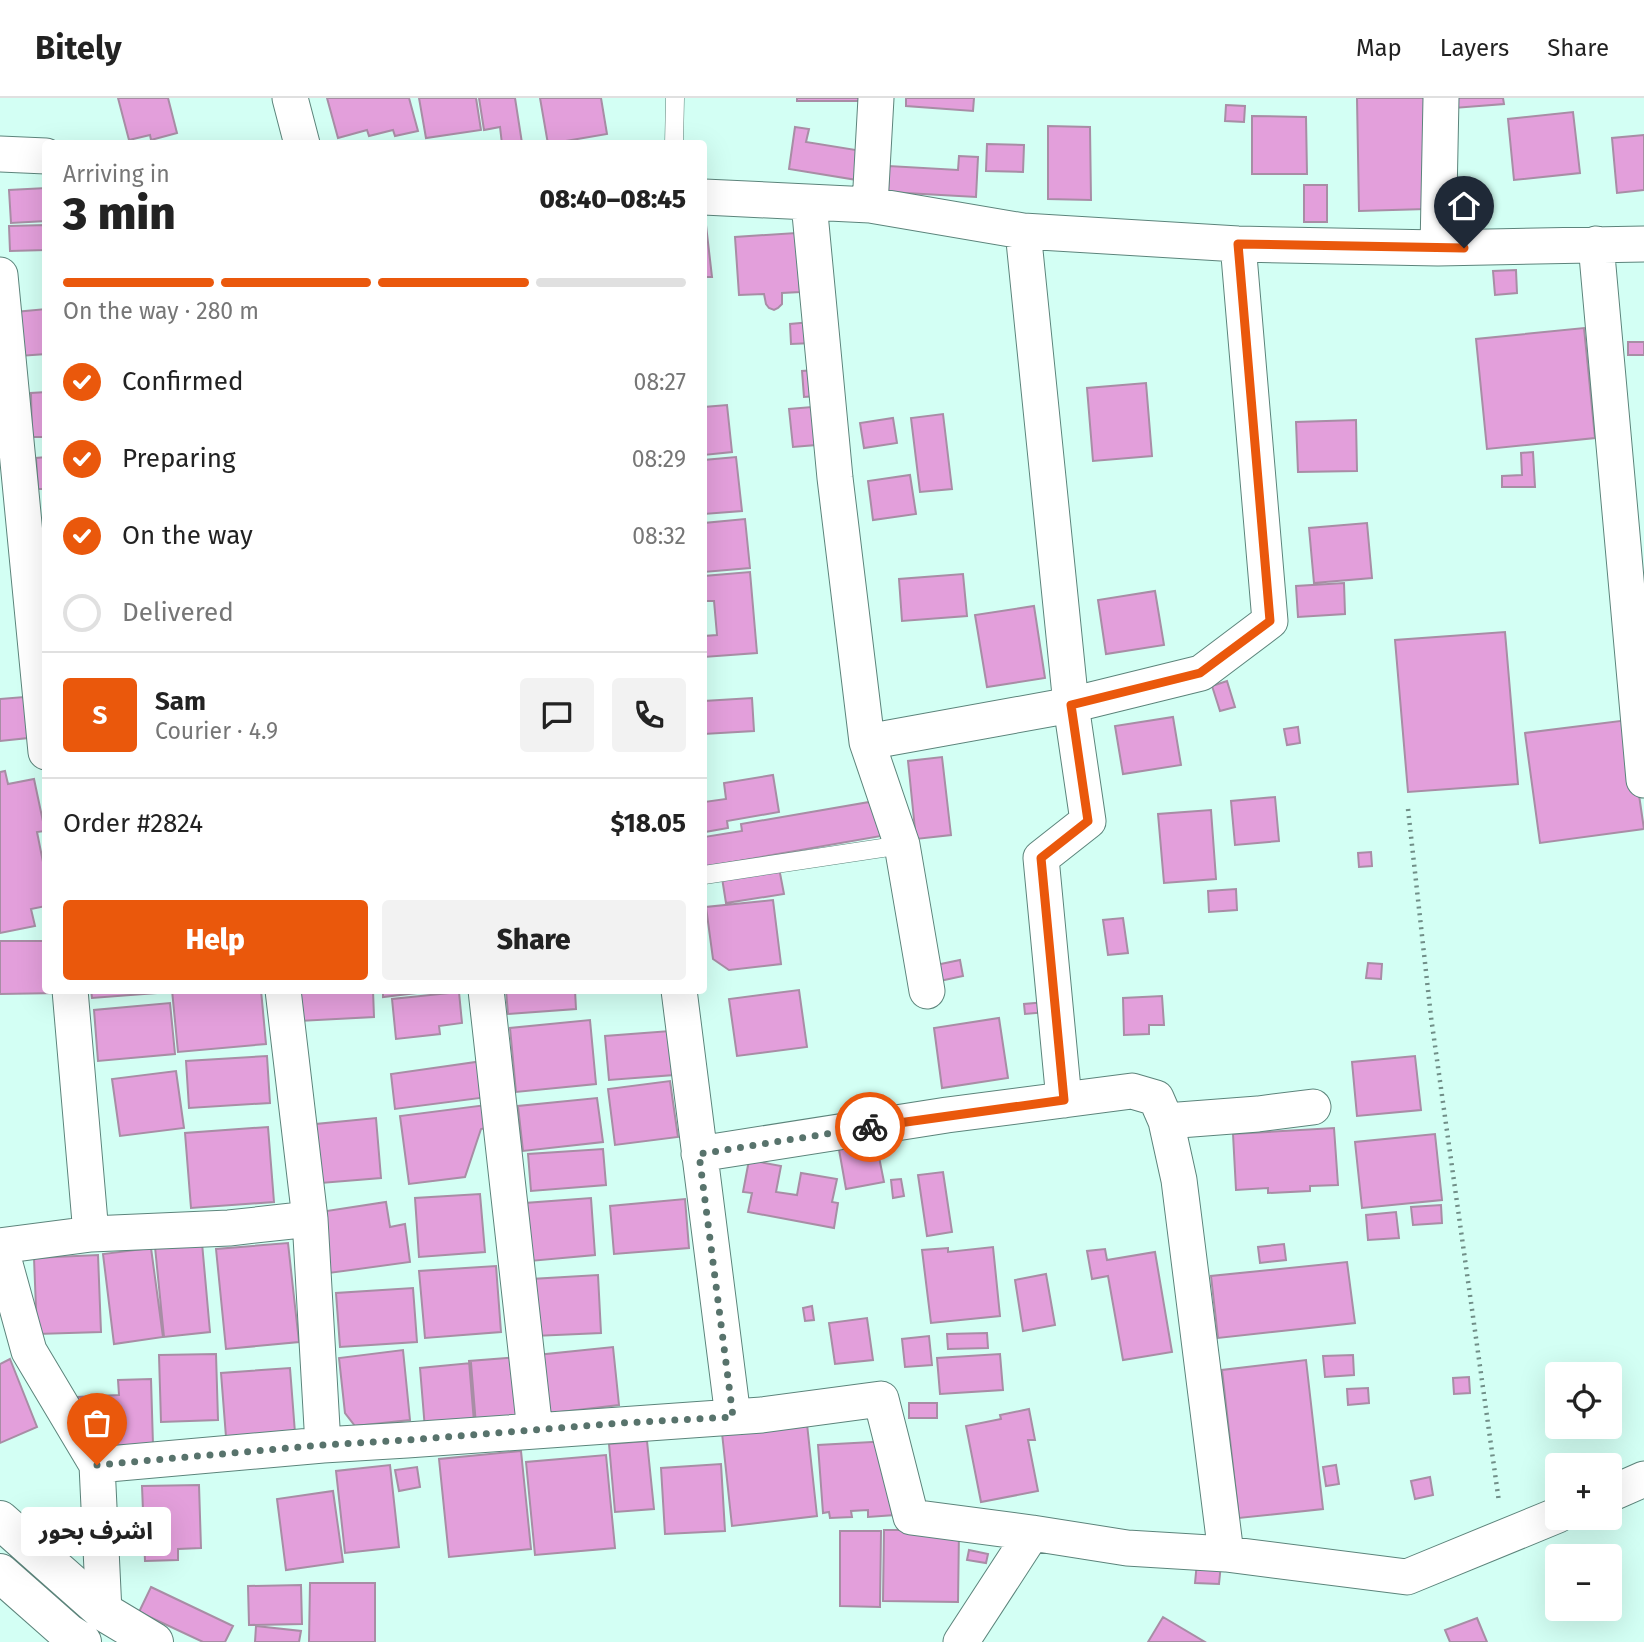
<!DOCTYPE html>
<html lang="en">
<head>
<meta charset="utf-8">
<style>
	:root { --surface:#fff; --page:#f2f2f2; --text:#222; --muted:#767676; --line:#e0e0e0; --accent:#ea580c }
	body { margin:0; font-family:"Fira Sans","Noto Sans Arabic",sans-serif; background:var(--page); color:var(--text); height:100vh; display:flex; flex-direction:column; font-size:26px; white-space:nowrap }
	* { box-sizing:border-box; margin:0 }
	p { font-size:23px; color:var(--muted) }
	.icon { flex:none; width:38px; height:38px; fill:none; stroke:currentColor; stroke-width:2; stroke-linecap:round; stroke-linejoin:round }
	.map { position:relative; flex:1; overflow:hidden }
	.drawer { position:absolute; left:42px; top:42px; width:665px; height:854px; display:flex; flex-direction:column; background:var(--surface); border-radius:7px; box-shadow:0 7px 28px #0002 }
	.drawer>* { flex:none }
	.fabs { position:absolute; left:1545px; top:1264px; display:grid; gap:14px }
	.fabs a { display:grid; place-items:center; width:77px; height:77px; border-radius:7px; background:var(--surface); box-shadow:0 7px 28px #0002; font-size:35px }
	.pin { position:absolute; display:grid; place-items:center; width:60px; height:60px; color:#fff; margin:-72px -30px; border-radius:50% 50% 50% 0; rotate:-45deg; box-shadow:0 0 7px #0007 }
	.pin .icon { rotate:45deg }
	.courier { position:absolute; display:grid; place-items:center; width:70px; height:70px; margin:-35px; border:5px solid #ea580c; border-radius:50%; background:#fff; color:#222; box-shadow:0 2px 9px #0007 }
	.bubble { position:absolute; height:49px; border-radius:7px; background:var(--surface); box-shadow:0 7px 28px #0002; font-size:23px; font-weight:800; line-height:49px; text-align:center }
	.head em { font-style:normal; font-weight:800 }
	.head div { display:flex; flex-direction:column-reverse }
	.head { display:flex; align-items:center; justify-content:space-between; height:119px; padding:0 21px }
	h1 { font-size:46px; font-weight:800; line-height:52px }
	.bar { display:grid; grid-template-columns:repeat(4,1fr); gap:10px 7px; align-content:center; height:84px; padding:0 21px }
	.bar i { height:9px; border-radius:5px; background:var(--line) }
	.bar .on { background:var(--accent) }
	.bar p { grid-column:span 4 }
	.line { display:flex; align-items:center; gap:18px; padding:0 21px; border-top:2px solid var(--line) }
	.line div { flex:1 }
	.round { display:grid; place-items:center; flex:none; width:74px; height:74px; border-radius:7px; background:var(--page) }
	ol { padding:0 21px; list-style:none }
	li { display:flex; align-items:center; gap:21px; height:77px }
	li p { margin-inline-start:auto }
	li .icon { padding:7px; border-radius:50%; background:var(--accent); color:#fff; stroke-width:4 }
	li:last-child { color:var(--muted) }
	li i { width:38px; height:38px; border:4px solid var(--line); border-radius:50% }
	.primary-button { display:flex; gap:14px; margin-top:auto; padding:14px 21px }
	.primary-button a { flex:1; height:80px; border-radius:7px; background:var(--accent); color:#fff; font-size:28px; font-weight:800; line-height:80px; text-align:center }
	.primary-button a+a { background:var(--page); color:var(--text) }
	header { display:flex; align-items:center; gap:42px; box-sizing:border-box; height:98px; padding:0 35px; background:var(--surface); border-bottom:2px solid var(--line) }
	header strong { font-size:33px }
	nav { display:flex; gap:38px; margin-inline-start:auto; font-size:24px }
	.map>svg:first-child { display:block }
	.building { fill:#e39fdb; stroke:#a88da5; stroke-width:2 }
	.lines { fill:none; stroke-linecap:round; stroke-linejoin:round }
	.service-casing { stroke:#5c847b; stroke-width:19 }
	.minor-casing { stroke:#5c847b; stroke-width:37 }
	.secondary-casing { stroke:#5c847b; stroke-width:40 }
	.path { stroke:#708e87; stroke-width:4.5; stroke-dasharray:2 5; stroke-linecap:butt }
	.service { stroke:#fff; stroke-width:18 }
	.minor { stroke:#fff; stroke-width:35 }
	.secondary { stroke:#fff; stroke-width:38 }
	.done { stroke:#58736c; stroke-width:7; stroke-dasharray:0 12.6 }
	.route { stroke:#ea580c; stroke-width:9 }
</style>
</head>
<body>
<header>
<strong>Bitely</strong>
<nav><a>Map</a><a>Layers</a><a>Share</a></nav>
</header>
<div class="map">
<svg width="1644" height="1544" viewBox="0 0 1644 1544">
	<rect width="100%" height="100%" fill="#d3fff4"/>
	<path class="building" d="M118,0H168L177,35L151,42L150,37L129,42Z
		M327,0H409L418,33L395,38L393,32L369,38L367,32L338,40Z
		M419,0H476L481,32L426,40Z
		M479,0H515L522,45L502,46L500,29L484,32Z
		M540,0H601L607,36L548,46Z
		M797,0H862V3H797Z
		M906,0H974L973,13L906,8Z
		M1357,0H1424L1426,111L1359,113Z
		M1453,0H1503L1504,6L1454,10Z
		M1226,7L1245,8L1244,24L1225,23Z
		M1573,14L1580,75L1514,82L1508,21Z
		M1252,18L1306,19L1307,76H1252Z
		M1048,28L1090,29L1091,102L1048,101Z
		M795,29L809,31L806,44L862,53L857,82L789,71Z
		M1644,37V92L1617,95L1612,40Z
		M987,46L1024,47L1023,74L986,73Z
		M959,58L978,59L976,99L888,94L889,68L958,72Z
		M1304,87H1327V124H1304Z
		M46,90V123L11,125L9,92Z
		M46,127V152L10,153L9,128Z
		M706,127L712,179H704V128Z
		M796,135L800,194L782,195V206L778,210L774,212L769,210L766,206L764,196L739,197L735,139Z
		M1516,172L1517,195L1495,197L1493,173Z
		M46,211V256L19,258L15,214Z
		M811,224L813,245L791,246L790,226Z
		M1584,230L1595,340L1487,351L1476,241Z
		M1628,244H1644V257H1628Z
		M815,272L817,298L804,299L802,273Z
		M1146,285L1152,358L1093,363L1087,290Z
		M46,294V339H32L31,295Z
		M727,307L732,354L704,357V309Z
		M812,309L816,347L793,349L789,311Z
		M943,316L952,391L920,394L911,320Z
		M893,320L897,345L864,350L860,325Z
		M1356,322L1357,373L1298,374L1296,324Z
		M1533,354L1535,389H1502V378L1522,377L1521,355Z
		M46,359V391H38L36,360Z
		M736,359L742,413L704,416V362Z
		M910,377L916,416L873,422L868,383Z
		M745,421L750,470L704,474V425Z
		M1367,425L1372,480L1314,485L1309,430Z
		M750,474L757,555L704,559V538L717,537L714,503H704V478Z
		M963,476L967,518L902,523L899,481Z
		M1344,485L1345,516L1298,519L1296,488Z
		M1155,493L1164,547L1106,556L1098,502Z
		M1034,508L1045,580L987,589L975,517Z
		M1505,534L1518,686L1408,694L1395,542Z
		M1227,583L1235,609L1220,613L1212,588Z
		M24,599L28,640L0,643V601Z
		M752,600L754,633L704,636V603Z
		M1173,619L1181,667L1123,676L1115,628Z
		M1628,622L1644,731L1540,745L1525,635Z
		M1298,629L1300,645L1287,647L1284,631Z
		M942,659L951,737L916,741L908,663Z
		M5,673L8,686L34,681L45,733L37,734L44,769H46V808L31,811L35,828L0,835V674Z
		M773,677L779,714L727,723L728,730L705,734L704,704L726,701L724,685Z
		M1275,699L1279,743L1235,747L1231,703Z
		M875,703L881,738L704,769V739L742,733L741,726Z
		M1211,712L1216,781L1164,785L1158,716Z
		M1371,754L1372,768L1359,769L1358,755Z
		M779,770L784,796L726,805L722,780Z
		M1236,791L1237,812L1209,814L1208,793Z
		M773,802L781,866L729,872L713,861L706,809Z
		M1123,820L1128,855L1108,857L1103,822Z
		M0,843H46V892H60V895L0,896Z
		M960,862L963,878L935,884L931,868Z
		M1368,865L1382,866L1381,881L1366,880Z
		M91,892H168L169,894L92,900Z
		M172,892H261L266,946L178,954Z
		M297,892H373L374,919L299,923Z
		M383,892H442L383,899Z
		M506,892H575L576,911L508,916Z
		M799,892L807,949L737,958L729,901Z
		M459,894L462,925L439,928L440,936L396,941L392,901Z
		M1162,898L1164,927H1149V936L1124,937L1123,900Z
		M1046,904L1047,914L1025,916L1024,906Z
		M170,905L175,956L98,963L94,912Z
		M999,920L1008,980L942,990L934,930Z
		M590,922L596,986L516,994L510,930Z
		M670,933L674,977L609,982L605,938Z
		M267,958L270,1005L189,1010L186,963Z
		M1415,958L1421,1012L1357,1018L1352,964Z
		M483,963L488,999L395,1011L391,976Z
		M176,973L184,1030L120,1038L112,981Z
		M670,983L678,1039L615,1047L608,991Z
		M597,1000L603,1044L523,1053L518,1008Z
		M486,1007L490,1029L481,1031L465,1079L409,1086L400,1018Z
		M376,1020L381,1080L321,1085L316,1026Z
		M268,1029L274,1104L191,1110L185,1035Z
		M1334,1030L1338,1087L1310,1088V1093L1268,1095V1090L1236,1092L1233,1036Z
		M1435,1036L1442,1102L1362,1110L1355,1044Z
		M875,1039L884,1084L846,1091L838,1046Z
		M603,1051L606,1087L531,1093L528,1056Z
		M749,1062L781,1068L776,1094L797,1097L801,1075L837,1081L832,1104L838,1105L834,1130L748,1114L752,1095L743,1094Z
		M943,1074L952,1134L927,1138L918,1077Z
		M901,1081L904,1098L893,1100L891,1082Z
		M480,1096L485,1154L419,1159L415,1100Z
		M591,1100L595,1157L530,1163L525,1105Z
		M685,1101L689,1150L614,1156L610,1108Z
		M386,1104L390,1129L405,1126L410,1164L329,1175L320,1114Z
		M1441,1107L1442,1125L1413,1127L1411,1109Z
		M1396,1114L1399,1140L1368,1142L1366,1117Z
		M202,1145L210,1234L164,1239L155,1149Z
		M288,1145L299,1244L226,1251L216,1151Z
		M1284,1146L1286,1162L1260,1165L1258,1149Z
		M993,1149L1000,1218L931,1225L922,1152L948,1150V1154Z
		M151,1150L163,1239L114,1246L103,1156Z
		M1105,1151L1107,1162L1155,1154L1172,1254L1123,1262L1108,1178L1092,1181L1087,1153Z
		M98,1157L101,1234L37,1236L34,1160Z
		M1347,1164L1355,1225L1218,1240L1211,1178Z
		M496,1168L501,1234L425,1240L419,1173Z
		M1046,1176L1055,1227L1023,1233L1015,1182Z
		M598,1177L601,1235L534,1238L531,1181Z
		M413,1190L417,1244L340,1249L336,1195Z
		M812,1208L814,1222L805,1223L803,1210Z
		M867,1220L873,1262L835,1266L829,1225Z
		M987,1235L988,1250L948,1251L947,1236Z
		M929,1238L932,1267L905,1269L902,1241Z
		M613,1249L619,1307L544,1316L537,1257Z
		M403,1252L410,1322L355,1328L345,1315L339,1260Z
		M216,1256L218,1322L161,1324L159,1257Z
		M1000,1256L1003,1292L940,1296L937,1260Z
		M1353,1257L1354,1277L1325,1279L1323,1258Z
		M520,1259L525,1320L474,1324L469,1263Z
		M10,1261L37,1329L0,1345V1266Z
		M1306,1262L1323,1411L1239,1420L1222,1272Z
		M471,1265L476,1327L425,1331L420,1270Z
		M290,1270L295,1335L226,1339L221,1275Z
		M1469,1279L1470,1295L1454,1296L1453,1280Z
		M151,1281L153,1347L79,1349L77,1299L119,1297L118,1282Z
		M1368,1290L1369,1305L1348,1307L1347,1291Z
		M909,1305H937V1320H909Z
		M1029,1311L1035,1342H1028L1038,1393L981,1404L966,1328L1001,1321L1000,1317Z
		M807,1326L817,1418L732,1428L722,1335Z
		M647,1343L654,1411L615,1414L609,1346Z
		M890,1343L895,1417L868,1419V1412L851,1413L852,1419L830,1420L829,1414L823,1415L818,1347Z
		M521,1353L531,1451L449,1459L439,1361Z
		M606,1357L615,1450L535,1457L526,1364Z
		M721,1366L725,1433L665,1436L661,1370Z
		M390,1367L399,1449L345,1455L336,1373Z
		M1336,1367L1339,1386L1326,1388L1323,1369Z
		M417,1369L420,1389L399,1393L395,1372Z
		M1430,1379L1433,1397L1415,1401L1411,1383Z
		M199,1387L201,1450L178,1451V1462L145,1463L142,1388Z
		M333,1393L343,1464L286,1472L277,1401Z
		M884,1432H959L958,1504L883,1503Z
		M840,1433H881L880,1509L840,1508Z
		M969,1452L988,1456L986,1465L967,1462Z
		M1197,1464L1221,1466L1219,1486L1195,1485Z
		M310,1485H375V1544H309Z
		M301,1487L302,1526L249,1527L248,1488Z
		M151,1489L233,1528L225,1544H203L139,1514Z
		M1163,1519L1205,1544H1148Z
		M1477,1520L1487,1544H1450L1445,1532Z
		M256,1528L301,1533L299,1544H255Z"/>
	<g class="lines">
		<g class="service-casing">
			<path id="service" d="M674,46L675,0
				M704,777L902,747"/>
		</g>
		<g class="minor-casing">
			<path id="minor" d="M290,0L302,46
				M0,56L46,58
				M704,99L870,107L1023,133L1238,146L1438,150L1644,146
				M809,105L835,380L867,644L902,747L927,893
				M870,107L876,0
				M1023,133L1071,607L1088,723L1041,760L1064,1002
				M1596,146L1644,682
				M1438,150L1441,0
				M0,177L46,654
				M867,644L1071,607L1201,575L1270,523L1238,146
				M70,892L91,1136
				M486,892L535,1333L762,1317L881,1301L911,1419L1032,1435L1127,1450L1226,1456L1407,1479L1558,1417
				M679,892L733,1319
				M699,1056L947,1017L1132,993L1156,1000L1166,1023
				M0,1148L29,1253L97,1367L104,1514
				M0,1148L91,1136L229,1130L310,1121
				M323,1347L407,1342L535,1333
				M97,1367L323,1347L310,1121L283,892
				M1610,1396L1644,1381
				M1226,1456L1179,1082L1166,1023L1258,1016L1313,1009
				M961,1544L1032,1435"/>
		</g>
		<g class="secondary-casing">
			<path id="secondary" d="M0,1422L104,1514L154,1544
				M0,1475L68,1535L82,1544"/>
		</g>
		<path class="path" d="M1408,711L1431,919L1499,1404"/>
		<use href="#service" class="service"/>
		<use href="#minor" class="minor"/>
		<use href="#secondary" class="secondary"/>
	</g>
	<g class="lines">
		<path class="done" d="M97,1367L323,1347L407,1342L621,1325L733,1319L699,1056L870,1029"/>
		<path class="route" d="M870,1029L1064,1002L1041,760L1088,723L1071,607L1200,575L1270,523L1238,146L1464,150"/>
	</g>
</svg>
<div class="fabs">
<a><svg class="icon" aria-label="locate" viewBox="0 0 24 24"><circle cx="12" cy="12" r="6"/><path d="M12 2v4M12 18v4M2 12h4M18 12h4"/></svg></a>
<a>+</a>
<a>−</a>
</div>
<div class="pin" style="left:97px;top:1367px;background:#ea580c"><svg class="icon" aria-label="bag" viewBox="0 0 24 24"><path d="M5 8h14l-1 12H6zM9 8a3 3 0 0 1 6 0"/></svg></div>
<div class="pin" style="left:1464px;top:150px;background:#1f2937"><svg class="icon" aria-label="home" viewBox="0 0 24 24"><path d="M3 11l9-7 9 7M6 9v11h12V9"/></svg></div>
<div class="courier" style="left:870px;top:1029px"><svg class="icon" aria-label="bike" viewBox="0 0 24 24"><circle cx="6" cy="16" r="4"/><circle cx="18" cy="16" r="4"/><path d="M6 16l4-8h5l3 8M10 8l3 8H6M13 5h3"/></svg></div>
<div class="bubble" style="left:21px;top:1409px;width:150px">اشرف بحور</div>
<section class="drawer">
<div class="head"><div><h1>3 min</h1><p>Arriving in</p></div><em>08:40–08:45</em></div>
<div class="bar"><i class="on"></i><i class="on"></i><i class="on"></i><i></i><p>On the way · 280 m</p></div>
<ol>
<li><svg class="icon" aria-label="check" viewBox="0 0 24 24"><path d="M5 12l5 5 9-10"/></svg>Confirmed<p>08:27</p></li>
<li><svg class="icon" aria-label="check" viewBox="0 0 24 24"><path d="M5 12l5 5 9-10"/></svg>Preparing<p>08:29</p></li>
<li><svg class="icon" aria-label="check" viewBox="0 0 24 24"><path d="M5 12l5 5 9-10"/></svg>On the way<p>08:32</p></li>
<li><i></i>Delivered</li>
</ol>
<div class="line" style="height:126px"><b class="round" style="background:var(--accent);color:#fff">S</b><div><b>Sam</b><p>Courier · 4.9</p></div><a class="round"><svg class="icon" aria-label="chat" viewBox="0 0 24 24"><path d="M4 5h16v11H9l-5 4z"/></svg></a><a class="round"><svg class="icon" aria-label="phone" viewBox="0 0 24 24"><path d="M5 4h4l2 5-3 2q2 4 5 5l2-3 5 2v4C11 20 4 13 5 4z"/></svg></a></div>
<div class="line" style="height:91px"><div>Order #2824</div><b>$18.05</b></div>
<div class="primary-button"><a>Help</a><a>Share</a></div>
</section>
</div>
</body>
</html>
